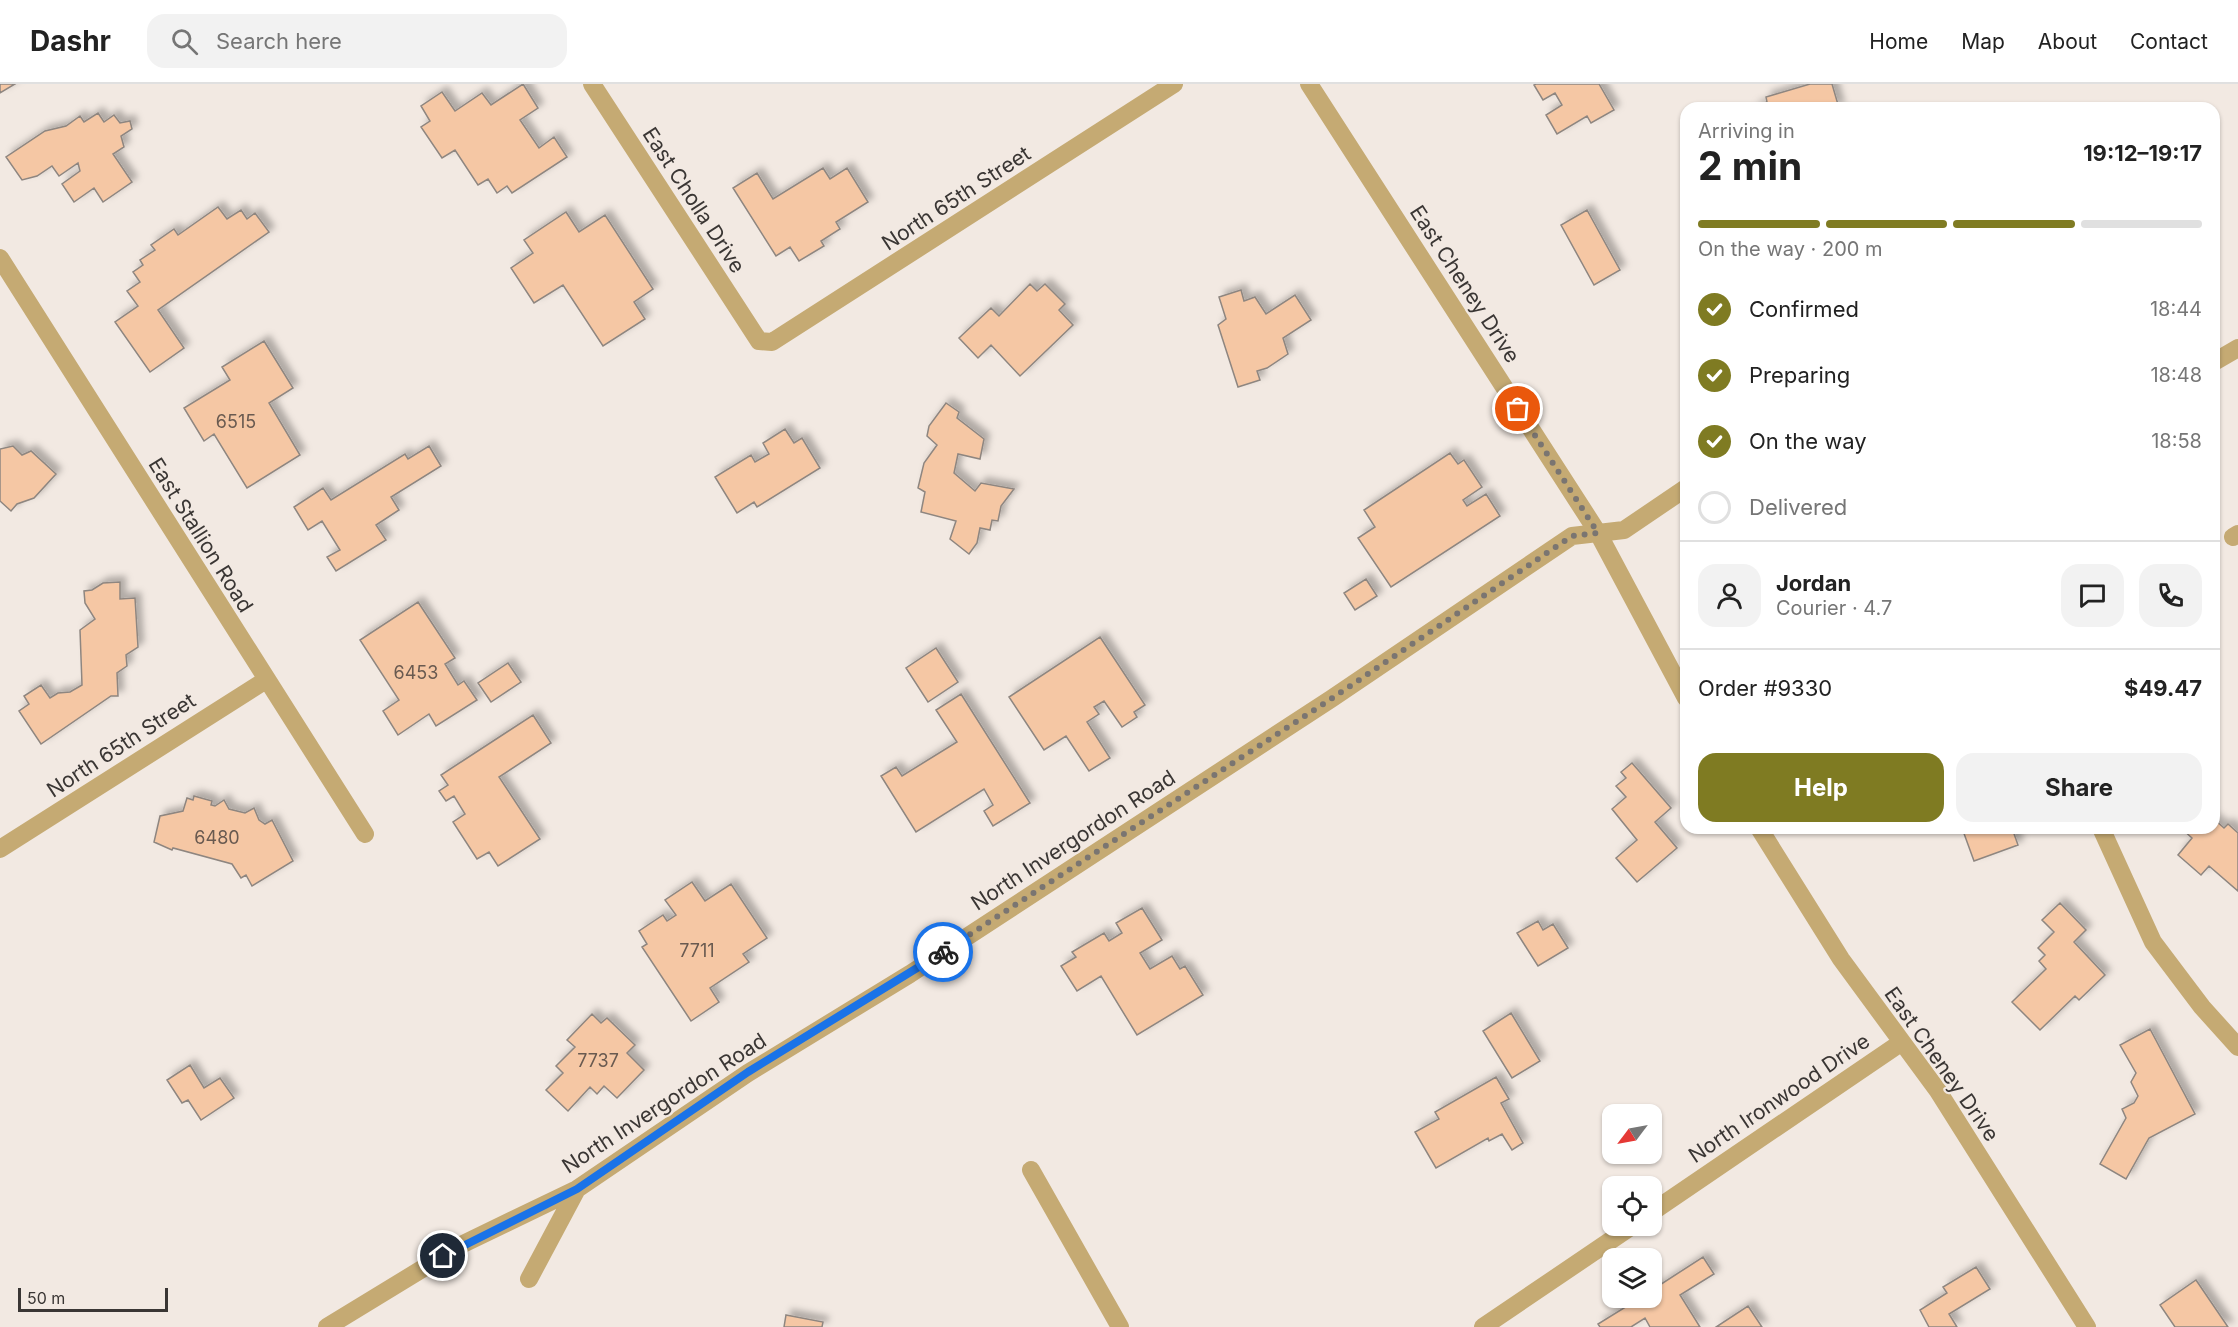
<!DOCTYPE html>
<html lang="en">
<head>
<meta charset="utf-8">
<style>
	:root { --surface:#fff; --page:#f2f2f2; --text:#222; --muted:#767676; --line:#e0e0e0; --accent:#7f7b22 }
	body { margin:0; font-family:Inter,sans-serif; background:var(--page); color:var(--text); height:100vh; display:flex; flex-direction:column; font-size:22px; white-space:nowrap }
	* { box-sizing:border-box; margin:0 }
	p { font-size:20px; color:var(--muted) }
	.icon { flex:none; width:33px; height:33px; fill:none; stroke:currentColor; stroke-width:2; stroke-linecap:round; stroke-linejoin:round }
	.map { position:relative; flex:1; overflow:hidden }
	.details { position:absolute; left:1680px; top:18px; width:540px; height:732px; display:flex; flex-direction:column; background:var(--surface); border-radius:18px; box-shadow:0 2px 4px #0004 }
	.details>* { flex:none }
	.needle { width:39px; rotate:238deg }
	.tools { position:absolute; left:1602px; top:1020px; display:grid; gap:12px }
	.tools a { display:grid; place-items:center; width:60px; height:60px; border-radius:12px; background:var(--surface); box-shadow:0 2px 4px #0004; font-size:30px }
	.scale { position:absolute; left:18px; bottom:15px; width:150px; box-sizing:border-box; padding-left:6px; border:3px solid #3a3634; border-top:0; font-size:16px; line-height:21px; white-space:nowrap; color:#3a3634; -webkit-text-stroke:4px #f2e9e2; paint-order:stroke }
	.pin { position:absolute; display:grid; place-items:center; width:51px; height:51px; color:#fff; margin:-26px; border:3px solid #fff; border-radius:50%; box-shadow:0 2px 6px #0007 }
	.courier { position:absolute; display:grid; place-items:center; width:60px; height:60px; margin:-30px; border:4px solid #1a73e8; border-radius:50%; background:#fff; color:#222; box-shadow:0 2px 8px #0007 }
	.head em { font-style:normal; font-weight:700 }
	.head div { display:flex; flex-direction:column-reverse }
	.head { display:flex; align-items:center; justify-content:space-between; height:102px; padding:0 18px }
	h1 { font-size:39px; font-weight:700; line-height:45px }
	.bar { display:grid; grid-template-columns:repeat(4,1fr); gap:9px 6px; align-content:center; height:72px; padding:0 18px }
	.bar i { height:8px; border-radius:4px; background:var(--line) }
	.bar .active { background:var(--accent) }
	.bar p { grid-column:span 4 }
	.line { display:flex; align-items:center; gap:15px; padding:0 18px; border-top:2px solid var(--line) }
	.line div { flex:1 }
	.round { display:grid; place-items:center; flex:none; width:63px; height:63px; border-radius:18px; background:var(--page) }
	ol { padding:0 18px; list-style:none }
	li { display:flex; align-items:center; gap:18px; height:66px }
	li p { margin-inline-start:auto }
	li .icon { padding:6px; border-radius:50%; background:var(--accent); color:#fff; stroke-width:4 }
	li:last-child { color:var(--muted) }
	li i { width:33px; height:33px; border:3px solid var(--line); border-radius:50% }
	.cta { display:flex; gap:12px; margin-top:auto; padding:12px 18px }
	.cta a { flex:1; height:69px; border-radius:18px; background:var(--accent); color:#fff; font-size:24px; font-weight:700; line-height:69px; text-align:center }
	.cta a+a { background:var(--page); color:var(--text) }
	header { display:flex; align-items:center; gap:36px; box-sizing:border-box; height:84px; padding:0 30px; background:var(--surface); border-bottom:2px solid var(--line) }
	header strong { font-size:28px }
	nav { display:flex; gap:33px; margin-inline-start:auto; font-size:21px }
	.search { width:420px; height:54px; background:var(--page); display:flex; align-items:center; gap:15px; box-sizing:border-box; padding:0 21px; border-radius:18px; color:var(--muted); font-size:22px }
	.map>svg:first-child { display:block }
	.building { fill:#f5c7a4; stroke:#8e8680; stroke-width:1.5; filter:url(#shadow) }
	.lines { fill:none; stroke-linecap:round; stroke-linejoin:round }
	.minor { stroke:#c5aa73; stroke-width:18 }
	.done { stroke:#7a7571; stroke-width:6; stroke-dasharray:0 10.8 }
	.route { stroke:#1a73e8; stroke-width:8 }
	.labels { text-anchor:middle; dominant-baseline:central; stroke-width:4.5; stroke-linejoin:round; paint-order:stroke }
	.number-label { font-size:18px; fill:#695a50 }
	.street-label { font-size:21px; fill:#3a3634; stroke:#f2e9e2 }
</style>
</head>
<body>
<header>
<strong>Dashr</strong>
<div class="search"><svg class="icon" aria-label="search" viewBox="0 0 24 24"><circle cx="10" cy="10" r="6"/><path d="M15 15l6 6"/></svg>Search here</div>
<nav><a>Home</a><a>Map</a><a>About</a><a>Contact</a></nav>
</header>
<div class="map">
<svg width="2238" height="1243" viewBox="0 0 2238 1243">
	<defs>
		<filter id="shadow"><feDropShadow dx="5.5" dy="-5.5" stdDeviation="3" flood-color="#0004"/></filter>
	</defs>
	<rect width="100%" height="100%" fill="#f2e9e2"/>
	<path class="building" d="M0,0H15L0,9Z
		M523,0L538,24L520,36L539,64L554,53L567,73L512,109L507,102L497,109L488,95L478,101L455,66L442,74L421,43L430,37L421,22L442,8L455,27L482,9L491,21Z
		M1536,0H1599L1614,26L1591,39L1587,32L1557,50L1546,31L1562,21L1555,9L1543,16L1534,1Z
		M1810,0H1832L1839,24H1752L1767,18L1766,13Z
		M98,29L104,38L114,31L120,39L130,37L132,45L121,52L124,63L113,70L132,98L103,118L94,104L74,118L62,100L80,87L78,79L59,92L52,82L37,92L22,96L6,73L45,47L66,42L80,32L84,38Z
		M823,84L830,95L847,84L868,118L836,138L840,145L821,157L824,162L799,177L790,163L776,172L733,104L757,89L773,115Z
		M218,123L227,135L241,126L247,135L255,129L269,148L158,226L184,264L150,288L115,238L138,222L127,207L140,198L133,188L143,181L140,176L155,166L151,161L174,145L178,151Z
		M1587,126L1620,186L1594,201L1561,141Z
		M566,128L579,148L605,131L653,205L634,218L645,235L603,262L563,201L534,219L511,184L533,169L524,156Z
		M1030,200L1037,207L1045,200L1065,220L1059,226L1073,241L1020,292L991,261L978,274L959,254L991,224L999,232Z
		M1241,206L1244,217L1255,213L1266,230L1295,211L1311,236L1283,254L1288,270L1267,284L1257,287L1260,296L1238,303L1218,241L1226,235L1219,213Z
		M264,257L293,304L269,319L300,371L247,404L214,350L204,357L184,324L230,296L222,283Z
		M946,319L959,328L957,334L984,355L980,375L958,370L954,389L975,407L981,399L1014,405L1001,422L998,437L992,436L990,446L980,444L977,459L969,470L950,455L956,437L921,428L925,408L918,404L924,379L937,361L927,352L929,342Z
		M785,345L794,359L802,354L820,384L757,423L754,418L737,429L715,393L751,371L755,378L769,370L763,359Z
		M13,362L22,371L31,367L56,390L34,414L17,420L11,427L0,417V365Z
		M429,362L441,382L391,413L399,426L376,441L386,456L336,487L327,473L340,466L322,437L308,446L294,423L323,404L331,416L405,370L408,375Z
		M1450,369L1458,380L1464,376L1482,403L1463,416L1467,422L1486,410L1500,432L1391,503L1358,454L1375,443L1364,426Z
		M1366,495L1377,512L1355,526L1344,509Z
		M120,498V515L135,514L138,563L126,571L127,582L117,589L118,612H111L41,660L19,627L29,620L24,612L41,601L50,614L58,609L70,608L82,601L80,546L95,535L85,519L84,507L92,506L103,499Z
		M418,518L455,574L445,580L458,601L464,597L477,616L436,642L429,630L398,651L383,627L399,616L360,556Z
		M1100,553L1145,621L1134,628L1137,633L1122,643L1104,617L1094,623L1099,630L1087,638L1110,674L1089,687L1066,652L1044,666L1009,613Z
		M936,564L958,598L928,618L906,584Z
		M508,579L521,598L491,618L478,599Z
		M961,610L1030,719L993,742L984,727L993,721L984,705L916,748L881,692L896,683L902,692L957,658L936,626Z
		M533,631L551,659L499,693L540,755L498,782L489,768L477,775L453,738L465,730L454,712L446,717L439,707L448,701L441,691Z
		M1632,679L1671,724L1655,738L1677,764L1637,798L1616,774L1637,756L1612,725L1626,713L1616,702L1626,694L1621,688Z
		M194,712L212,717L211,721L215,722L224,716L229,725L245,729L254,724L259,736L265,740L272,736L293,777L252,802L246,791L241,794L232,780L173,764L172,766L154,758L160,732L183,727L187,714L193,716Z
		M2214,735L2224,744L2228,740L2238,749V807L2209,782L2201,791L2178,771L2192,754L2181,744H2214Z
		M1962,744H2022L2013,747L2018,761L1974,777Z
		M692,798L705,817L731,800L767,854L743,870L749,878L710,904L719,918L691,937L642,863L647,860L639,847L663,831L667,837L676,831L665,816Z
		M2060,819L2086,846L2074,858L2105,891L2079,916L2075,912L2040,946L2012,918L2046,885L2039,877L2045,871L2038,864L2054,848L2042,836Z
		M1142,824L1162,856L1140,869L1150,885L1172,872L1180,885L1185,882L1203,911L1137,951L1101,892L1077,907L1061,882L1076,873L1072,868L1104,849L1109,857L1122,849L1116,839Z
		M1538,837L1543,846L1553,840L1568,864L1538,882L1517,849Z
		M1511,929L1540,977L1512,994L1483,947Z
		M592,930L601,939L607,934L635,961L627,969L644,986L617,1014L604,1002L597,1010L590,1003L568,1027L546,1006L563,989L556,982L575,963L567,956Z
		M2150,945L2195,1030L2149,1054L2126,1095L2100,1080L2126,1034L2122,1025L2134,1019L2138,1012L2131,998L2136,989L2120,961Z
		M190,981L204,1004L220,994L234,1014L201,1036L188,1016L182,1019L167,996Z
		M1496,993L1509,1015L1501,1019L1523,1059L1512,1066L1502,1050L1489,1057L1488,1054L1436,1084L1415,1048L1439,1035L1435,1028Z
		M1703,1173L1714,1190L1680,1211L1700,1243H1650L1645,1234L1631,1243H1600L1598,1240L1640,1214H1652V1206Z
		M1976,1183L1990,1205L1949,1230L1957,1243H1929L1920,1226L1947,1209L1943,1203Z
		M2196,1196L2228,1243H2175L2160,1221Z
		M1748,1222L1762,1243H1716Z
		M786,1231L823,1238L822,1243H784Z"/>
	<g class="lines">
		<path class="minor" d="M592,0L759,257L772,258L1174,0
			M1309,0L1598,449L1686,614
			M0,174L365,750
			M2214,278L2238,264
			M2233,453L2238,450
			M1759,744L1841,875L1938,1007L2087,1243
			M2101,744L2153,858L2202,923L2238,963
			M0,765L266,596
			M1031,1086L1120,1243
			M1652,1128L1902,958
			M529,1195L577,1105
			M327,1243L463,1160L577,1105L748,989L910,890L1331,615L1572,452L1624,446L1686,404
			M1483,1243L1632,1142"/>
	</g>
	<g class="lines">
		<path class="done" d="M943,868L1331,615L1572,452L1598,449L1518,325"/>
		<path class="route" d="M443,1172L577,1105L748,988L943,868"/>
	</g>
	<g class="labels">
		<g class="number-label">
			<text x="236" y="337">6515</text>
			<text x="416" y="588">6453</text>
			<text x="217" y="753">6480</text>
			<text x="697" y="866">7711</text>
			<text x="598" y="976">7737</text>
		</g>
		<g class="street-label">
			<text transform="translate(956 114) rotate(-33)">North 65th Street</text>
			<text transform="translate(694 116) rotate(57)">East Cholla Drive</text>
			<text transform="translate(1465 200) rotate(57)">East Cheney Drive</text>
			<text transform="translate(201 451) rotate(58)">East Stallion Road</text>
			<text transform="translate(121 661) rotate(-33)">North 65th Street</text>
			<text transform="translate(1073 756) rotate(-33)">North Invergordon Road</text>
			<text transform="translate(1942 980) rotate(55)">East Cheney Drive</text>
			<text transform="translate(1779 1014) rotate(-34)">North Ironwood Drive</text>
			<text transform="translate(664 1019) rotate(-33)">North Invergordon Road</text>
		</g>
	</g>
</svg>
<div class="tools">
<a><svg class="needle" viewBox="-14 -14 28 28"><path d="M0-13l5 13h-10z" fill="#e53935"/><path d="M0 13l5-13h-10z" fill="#767676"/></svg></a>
<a><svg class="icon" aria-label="locate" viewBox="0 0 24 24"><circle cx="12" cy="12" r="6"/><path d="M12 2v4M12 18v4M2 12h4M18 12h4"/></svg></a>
<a><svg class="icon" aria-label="layers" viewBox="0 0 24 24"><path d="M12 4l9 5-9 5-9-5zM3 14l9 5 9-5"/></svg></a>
</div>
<div class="scale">50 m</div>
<div class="pin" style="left:1518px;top:325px;background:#ea580c"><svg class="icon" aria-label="bag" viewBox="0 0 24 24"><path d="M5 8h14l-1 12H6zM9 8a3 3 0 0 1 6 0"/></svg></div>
<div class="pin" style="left:443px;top:1172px;background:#1f2937"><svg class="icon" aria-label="home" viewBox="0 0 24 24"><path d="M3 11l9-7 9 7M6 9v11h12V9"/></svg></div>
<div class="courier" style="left:943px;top:868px"><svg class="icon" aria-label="bike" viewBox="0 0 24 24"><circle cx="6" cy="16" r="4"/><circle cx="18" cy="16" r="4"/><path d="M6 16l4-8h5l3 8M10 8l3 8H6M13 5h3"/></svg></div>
<section class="details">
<div class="head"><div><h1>2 min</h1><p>Arriving in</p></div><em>19:12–19:17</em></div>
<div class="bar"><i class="active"></i><i class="active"></i><i class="active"></i><i></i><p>On the way · 200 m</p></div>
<ol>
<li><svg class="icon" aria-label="check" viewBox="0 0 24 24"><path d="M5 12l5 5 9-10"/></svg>Confirmed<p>18:44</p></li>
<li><svg class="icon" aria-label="check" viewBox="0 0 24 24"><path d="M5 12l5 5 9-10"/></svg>Preparing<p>18:48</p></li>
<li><svg class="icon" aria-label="check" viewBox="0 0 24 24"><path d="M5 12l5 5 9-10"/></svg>On the way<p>18:58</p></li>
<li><i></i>Delivered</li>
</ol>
<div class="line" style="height:108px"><a class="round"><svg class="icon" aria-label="person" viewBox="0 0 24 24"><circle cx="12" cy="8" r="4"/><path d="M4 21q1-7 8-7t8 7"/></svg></a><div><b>Jordan</b><p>Courier · 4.7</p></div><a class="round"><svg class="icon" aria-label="chat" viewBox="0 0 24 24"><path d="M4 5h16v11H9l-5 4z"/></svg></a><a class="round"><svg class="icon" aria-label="phone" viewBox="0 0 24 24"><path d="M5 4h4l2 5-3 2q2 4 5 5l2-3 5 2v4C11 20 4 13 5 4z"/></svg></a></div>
<div class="line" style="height:78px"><div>Order #9330</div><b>$49.47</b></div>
<div class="cta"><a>Help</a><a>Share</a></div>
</section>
</div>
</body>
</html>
